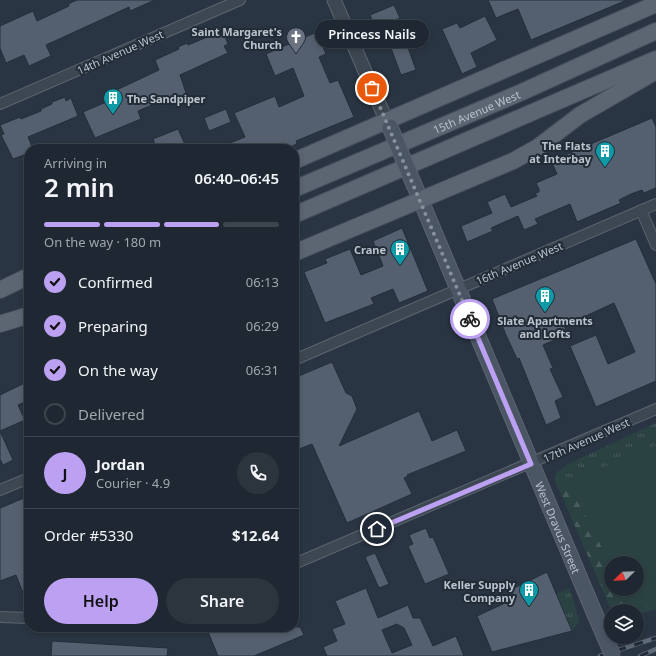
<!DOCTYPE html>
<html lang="en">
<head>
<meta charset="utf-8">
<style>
	:root { --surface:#1f2832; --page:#2c343e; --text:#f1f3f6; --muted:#a1a6ac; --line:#3c444d; --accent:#bca0f2 }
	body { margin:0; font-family:"Noto Sans",sans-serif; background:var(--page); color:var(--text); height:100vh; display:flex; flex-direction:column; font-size:15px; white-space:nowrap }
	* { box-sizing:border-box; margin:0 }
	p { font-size:13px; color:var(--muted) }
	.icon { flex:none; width:22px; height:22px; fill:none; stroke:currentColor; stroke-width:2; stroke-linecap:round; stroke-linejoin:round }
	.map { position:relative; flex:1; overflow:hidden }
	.panel { position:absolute; left:24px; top:144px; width:275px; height:488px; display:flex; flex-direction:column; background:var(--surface); border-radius:16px; box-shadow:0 2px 6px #0003,0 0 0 1px var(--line) }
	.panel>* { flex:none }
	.needle { width:26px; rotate:247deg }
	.fabs { position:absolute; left:604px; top:556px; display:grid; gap:8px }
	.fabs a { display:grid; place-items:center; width:40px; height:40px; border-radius:50%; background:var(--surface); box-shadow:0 2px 6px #0003,0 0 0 1px var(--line); font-size:20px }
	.pin { position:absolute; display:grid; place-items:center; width:34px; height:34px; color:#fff; margin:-17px; border:2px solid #fff; border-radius:50%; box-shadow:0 1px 4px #0007 }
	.courier { position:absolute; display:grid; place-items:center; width:40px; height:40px; margin:-20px; border:3px solid #bca0f2; border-radius:50%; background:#fff; color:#222; box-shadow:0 1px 5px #0007 }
	.bubble { position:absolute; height:28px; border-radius:14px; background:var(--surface); box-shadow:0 2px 6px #0003,0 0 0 1px var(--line); font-size:13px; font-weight:600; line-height:28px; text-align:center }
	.overview em { font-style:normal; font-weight:600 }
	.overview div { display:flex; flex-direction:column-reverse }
	.overview { display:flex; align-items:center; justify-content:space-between; height:68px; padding:0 20px }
	h1 { font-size:26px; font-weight:600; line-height:30px }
	.bar { display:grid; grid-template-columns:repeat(4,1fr); gap:6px 4px; align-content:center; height:48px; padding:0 20px }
	.bar i { height:5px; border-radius:3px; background:var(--line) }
	.bar .current { background:var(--accent) }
	.bar p { grid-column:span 4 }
	.line { display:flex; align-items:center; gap:10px; padding:0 20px; border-top:1px solid var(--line) }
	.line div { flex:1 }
	.round { display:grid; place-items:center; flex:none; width:42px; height:42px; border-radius:21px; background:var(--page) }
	ol { padding:0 20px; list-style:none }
	li { display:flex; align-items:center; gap:12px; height:44px }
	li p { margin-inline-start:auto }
	li .icon { padding:4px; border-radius:50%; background:var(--accent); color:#111; stroke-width:4 }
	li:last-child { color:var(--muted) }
	li i { width:22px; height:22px; border:2px solid var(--line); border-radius:50% }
	.action { display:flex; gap:8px; margin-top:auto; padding:8px 20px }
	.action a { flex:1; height:46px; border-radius:24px; background:var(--accent); color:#111; font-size:16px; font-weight:600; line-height:46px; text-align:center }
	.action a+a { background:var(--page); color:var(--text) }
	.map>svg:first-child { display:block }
	.grass { fill:url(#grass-tufts); fill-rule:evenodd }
	.forest { fill:url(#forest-firs) }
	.garden { fill:#2b4243 }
	.building { fill:#54606f; stroke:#232e39; fill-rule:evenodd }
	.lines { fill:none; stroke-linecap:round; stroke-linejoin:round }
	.minor-casing { stroke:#5b656f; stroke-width:12 }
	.tertiary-casing { stroke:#5b656f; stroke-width:15 }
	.secondary-casing { stroke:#5b656f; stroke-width:17 }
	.primary-casing { stroke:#46505b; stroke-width:18 }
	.minor { stroke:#3d4752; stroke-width:10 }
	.tertiary { stroke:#3d4752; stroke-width:13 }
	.secondary { stroke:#4b5665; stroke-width:15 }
	.primary { stroke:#5b6672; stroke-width:16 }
	.rail-casing { stroke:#5f6b79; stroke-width:4.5 }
	.rail { stroke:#212c37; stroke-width:3; stroke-dasharray:9; stroke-linecap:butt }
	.secondary-bridge-casing { stroke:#5b656f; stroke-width:17; stroke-linecap:butt }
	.secondary-bridge { stroke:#4b5665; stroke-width:15 }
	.done { stroke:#87919c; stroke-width:4; stroke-dasharray:0 7.2 }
	.route { stroke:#bca0f2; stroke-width:5 }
	.labels { text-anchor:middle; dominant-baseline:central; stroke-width:4; stroke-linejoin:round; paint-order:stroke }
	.poi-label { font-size:11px; font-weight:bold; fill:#bac2cc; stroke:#212c37; text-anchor:end }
	.street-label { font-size:11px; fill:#bac2cc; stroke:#212c37 }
</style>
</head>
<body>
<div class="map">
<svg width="656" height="656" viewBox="0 0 656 656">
	<defs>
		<pattern id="grass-tufts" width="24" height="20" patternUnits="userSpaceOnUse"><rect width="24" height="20" fill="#2b4243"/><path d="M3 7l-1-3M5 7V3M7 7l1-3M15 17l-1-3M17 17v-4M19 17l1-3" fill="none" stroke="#485c5d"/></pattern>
		<pattern id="forest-firs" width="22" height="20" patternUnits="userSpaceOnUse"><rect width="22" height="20" fill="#2b4243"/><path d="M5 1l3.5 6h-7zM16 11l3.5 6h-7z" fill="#485c5d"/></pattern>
	</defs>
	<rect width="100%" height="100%" fill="#293542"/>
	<path class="grass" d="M656,423V609L637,614V611H612L555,480L556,473L568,464ZM611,563H637V589H611Z
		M569,588L575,605L579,622L572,631L556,594Z"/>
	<path class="forest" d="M559,474L573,484L590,526L598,538L611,569V589H620L631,609L636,610L656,602V609L637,614V611H612L555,480V475Z"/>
	<path class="garden" d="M656,445V602L636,610L631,609L620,589H637V563H611V569C599,540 585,513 573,484L579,477Z"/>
	<path class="building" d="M77,0H155L130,11L129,7L46,45L51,56L29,66L24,55L6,63L0,48V26L33,11L37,21L69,6L68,4Z
		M488,0H627L531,40L518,9L496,18Z
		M394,5L400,18L375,28L370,15Z
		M485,16L497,40L471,53L477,67L462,74L442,29L457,23L460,28Z
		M223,32L228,44L224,46L228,53L180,75L188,99L174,105L171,97L138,111L141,119L95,138L83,112L113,99L110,93L159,70L155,60L179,49L178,47L187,43L188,45L212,35V37Z
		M317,32L326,54L319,57L330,83L338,80L354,117L296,141L297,144L285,149H215L245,137L234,113L275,96L279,107L304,96L293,68L275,76L266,54Z
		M406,42L416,70L401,75L391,48Z
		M65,97L66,101L71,98L78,116L28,137L33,149H29V153L13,159L1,135L4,134L0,125L20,117L21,119L41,111V109L52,104V102Z
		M226,109L231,122L209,131L204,118Z
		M652,118L656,127V188L644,193L642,190L631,194L619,200L621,203L577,222L570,204L535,219L538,224L524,230L518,216L491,228L493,231L467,242L461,226L492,213L487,202L505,194L511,207L537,196L535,193L539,192V189L536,183L557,174L551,161Z
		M178,129L187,149H157L153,139Z
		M402,228L428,291L399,303L393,289L371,298L374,304L325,323L304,272L327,263L325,259L350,249L361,275L383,266L373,241Z
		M636,239L656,284V381L596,407L570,346L596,335L608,364L635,352L614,303L564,326L568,334L543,345L553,368L550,369L563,397L555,401L561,418L546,425L519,358L517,359L506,335L492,299Z
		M332,362L346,393L352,396L357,409L339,446L419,411L432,441L457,430L466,451L407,475L408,476L404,478L412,494L347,523L312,444L294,451V378Z
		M29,381V400L18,405L25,420L0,431L13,460L3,465L0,459V395Z
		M29,496V606H28L16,575L0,581V508Z
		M426,528L430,538L433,537L449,574L425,584L408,546L413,544L409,535Z
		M375,553L389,584L379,588L365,557Z
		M547,572L572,631L492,652L477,616L516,598L510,590Z
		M366,588L378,618L408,605L413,618H420L433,646L456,636L464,656H327L323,647L337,641L332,629L345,624L335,601ZM397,624L404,628L412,645L392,653L382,630Z
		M206,627H300L304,635L254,656H218Z
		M52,641L168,648L167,656H51Z"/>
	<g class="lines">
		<g class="minor-casing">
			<path id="minor" d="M0,104L240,0
				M641,210L656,245
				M294,360L656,204
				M0,490L29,478
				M294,564L656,409
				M0,617L29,618"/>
		</g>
		<g class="tertiary-casing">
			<path id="tertiary" d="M334,0L387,122"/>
		</g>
		<g class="secondary-casing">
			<g id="secondary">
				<path id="s1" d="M416,189L594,612"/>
			</g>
		</g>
		<g class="primary-casing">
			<g id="primary">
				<path d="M294,161L656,4"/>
				<path id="s2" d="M294,189L522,92L656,31"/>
				<path d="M294,215L656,59"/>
				<path d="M294,253L513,161L538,147L580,115L656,71"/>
				<path d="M0,290L29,276"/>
				<path d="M0,324L29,315"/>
			</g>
		</g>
		<use href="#minor" class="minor"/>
		<use href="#tertiary" class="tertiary"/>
		<use href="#secondary" class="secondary"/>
		<use href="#primary" class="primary"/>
		<g class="rail-casing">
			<path id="rail" d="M600,656L656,638
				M640,656L656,649"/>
		</g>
		<use href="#rail" class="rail"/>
		<g class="secondary-bridge-casing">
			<path id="secondary-bridge" d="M390,127L415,187
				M594,612L613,656"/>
		</g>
		<use href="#secondary-bridge" class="secondary-bridge"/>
	</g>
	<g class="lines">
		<path class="done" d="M372,88L470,319"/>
		<path class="route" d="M377,529L531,464L470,319"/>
	</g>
	<defs>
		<g id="church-pin" transform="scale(1)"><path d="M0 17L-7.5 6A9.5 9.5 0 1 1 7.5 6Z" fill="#6b7280" stroke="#212c37"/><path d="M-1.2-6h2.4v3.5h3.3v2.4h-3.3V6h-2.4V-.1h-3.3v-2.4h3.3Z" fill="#fff"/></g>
		<g id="building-pin" transform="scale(1)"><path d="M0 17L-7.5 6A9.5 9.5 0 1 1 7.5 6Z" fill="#0f9aa8" stroke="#212c37"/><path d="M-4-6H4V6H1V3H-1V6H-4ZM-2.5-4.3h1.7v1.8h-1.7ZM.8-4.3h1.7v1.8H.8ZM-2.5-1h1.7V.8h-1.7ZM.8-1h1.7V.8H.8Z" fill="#fff"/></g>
	</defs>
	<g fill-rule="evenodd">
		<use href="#church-pin" x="296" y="37"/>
		<use href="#building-pin" x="113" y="98"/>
		<use href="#building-pin" x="605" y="151"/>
		<use href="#building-pin" x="400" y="249"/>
		<use href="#building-pin" x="545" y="296"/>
		<use href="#building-pin" x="529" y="590"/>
	</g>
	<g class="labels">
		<g class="poi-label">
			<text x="282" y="31">Saint Margaret's<tspan x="282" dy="13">Church</tspan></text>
			<text x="127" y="98" text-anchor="start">The Sandpiper</text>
			<text x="591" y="145">The Flats<tspan x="591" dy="13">at Interbay</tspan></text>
			<text x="386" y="249">Crane</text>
			<text x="545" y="320" text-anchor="middle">Slate Apartments<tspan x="545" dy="13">and Lofts</tspan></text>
			<text x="515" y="584">Keller Supply<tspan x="515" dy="13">Company</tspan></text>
		</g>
		<g class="street-label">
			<text transform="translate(120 52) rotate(-24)">14th Avenue West</text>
			<text stroke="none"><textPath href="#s2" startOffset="198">15th Avenue West</textPath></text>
			<text transform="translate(519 263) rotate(-23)">16th Avenue West</text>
			<text transform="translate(586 440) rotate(-24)">17th Avenue West</text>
			<text stroke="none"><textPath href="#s1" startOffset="367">West Dravus Street</textPath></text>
		</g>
	</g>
</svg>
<div class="fabs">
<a><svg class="needle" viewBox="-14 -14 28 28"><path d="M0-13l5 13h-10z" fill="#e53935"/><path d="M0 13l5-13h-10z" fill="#a1a6ac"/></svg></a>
<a><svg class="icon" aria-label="layers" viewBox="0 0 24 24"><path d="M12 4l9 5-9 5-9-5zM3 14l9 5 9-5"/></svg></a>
</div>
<div class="pin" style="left:372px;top:88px;background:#ea580c"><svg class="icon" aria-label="bag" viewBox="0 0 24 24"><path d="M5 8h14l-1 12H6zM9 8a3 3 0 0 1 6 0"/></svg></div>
<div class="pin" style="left:377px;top:529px;background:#1f2937"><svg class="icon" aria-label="home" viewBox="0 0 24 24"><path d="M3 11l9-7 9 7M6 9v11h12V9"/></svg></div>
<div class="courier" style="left:470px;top:319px"><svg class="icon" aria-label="bike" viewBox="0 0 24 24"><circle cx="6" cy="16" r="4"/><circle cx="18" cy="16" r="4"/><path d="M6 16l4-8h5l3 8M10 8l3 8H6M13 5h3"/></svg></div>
<div class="bubble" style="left:315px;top:20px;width:114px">Princess Nails</div>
<section class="panel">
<div class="overview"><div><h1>2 min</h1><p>Arriving in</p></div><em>06:40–06:45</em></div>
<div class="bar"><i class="current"></i><i class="current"></i><i class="current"></i><i></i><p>On the way · 180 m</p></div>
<ol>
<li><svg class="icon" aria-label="check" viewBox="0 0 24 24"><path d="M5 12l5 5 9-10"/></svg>Confirmed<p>06:13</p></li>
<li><svg class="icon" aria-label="check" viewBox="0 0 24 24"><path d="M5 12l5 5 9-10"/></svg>Preparing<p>06:29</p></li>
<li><svg class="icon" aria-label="check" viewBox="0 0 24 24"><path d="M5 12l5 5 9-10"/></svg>On the way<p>06:31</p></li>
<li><i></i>Delivered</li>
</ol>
<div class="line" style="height:72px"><b class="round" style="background:var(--accent);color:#111">J</b><div><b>Jordan</b><p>Courier · 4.9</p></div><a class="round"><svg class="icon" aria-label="phone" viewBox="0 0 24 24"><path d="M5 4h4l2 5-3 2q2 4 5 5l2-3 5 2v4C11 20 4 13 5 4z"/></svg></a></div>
<div class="line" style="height:52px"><div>Order #5330</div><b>$12.64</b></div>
<div class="action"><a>Help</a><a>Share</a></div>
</section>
</div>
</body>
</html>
